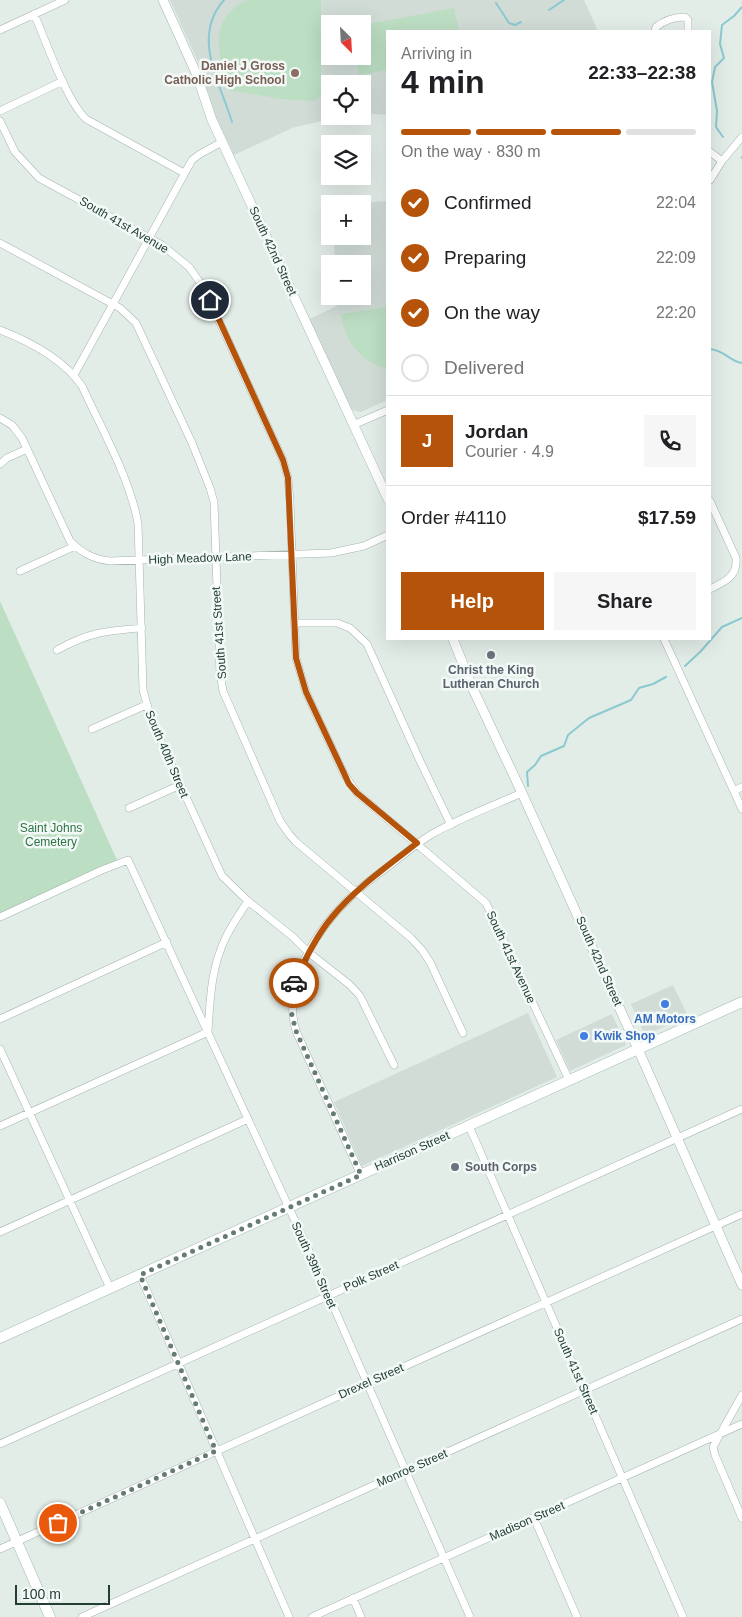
<!DOCTYPE html>
<html lang="en">
<head>
<meta charset="utf-8">
<style>
	:root { --surface:#fff; --page:#f6f6f6; --text:#202124; --muted:#757577; --line:#e0e0e0; --accent:#b45309 }
	body { margin:0; font-family:Arial,sans-serif; background:var(--page); color:var(--text); height:100vh; display:flex; flex-direction:column; font-size:19px; white-space:nowrap }
	* { box-sizing:border-box; margin:0 }
	p { font-size:16px; color:var(--muted) }
	.icon { flex:none; width:28px; height:28px; fill:none; stroke:currentColor; stroke-width:2; stroke-linecap:round; stroke-linejoin:round }
	.map { position:relative; flex:1; overflow:hidden }
	.details { position:absolute; left:386px; top:30px; width:325px; height:610px; display:flex; flex-direction:column; background:var(--surface); border-radius:0px; box-shadow:0 5px 20px #0002 }
	.details>* { flex:none }
	.needle { width:32px; rotate:156deg }
	.buttons { position:absolute; left:321px; top:15px; display:grid; gap:10px }
	.buttons a { display:grid; place-items:center; width:50px; height:50px; border-radius:0px; background:var(--surface); box-shadow:0 5px 20px #0002; font-size:25px }
	.scale { position:absolute; left:15px; bottom:12px; width:95px; box-sizing:border-box; padding-left:5px; border:2px solid #223e35; border-top:0; font-size:14px; line-height:18px; white-space:nowrap; color:#223e35; -webkit-text-stroke:4px #f3f9f6; paint-order:stroke }
	.pin { position:absolute; display:grid; place-items:center; width:42px; height:42px; color:#fff; margin:-21px; border:2px solid #fff; border-radius:50%; box-shadow:0 1px 5px #0007 }
	.courier { position:absolute; display:grid; place-items:center; width:50px; height:50px; margin:-25px; border:4px solid #b45309; border-radius:50%; background:#fff; color:#222; box-shadow:0 1px 6px #0007 }
	.overview em { font-style:normal; font-weight:800 }
	.overview div { display:flex; flex-direction:column-reverse }
	.overview { display:flex; align-items:center; justify-content:space-between; height:85px; padding:0 15px }
	h1 { font-size:32px; font-weight:800; line-height:38px }
	.bar { display:grid; grid-template-columns:repeat(4,1fr); gap:8px 5px; align-content:center; height:60px; padding:0 15px }
	.bar i { height:6px; border-radius:4px; background:var(--line) }
	.bar .active { background:var(--accent) }
	.bar p { grid-column:span 4 }
	.line { display:flex; align-items:center; gap:12px; padding:0 15px; border-top:1px solid var(--line) }
	.line div { flex:1 }
	.round { display:grid; place-items:center; flex:none; width:52px; height:52px; border-radius:0px; background:var(--page) }
	ol { padding:0 15px; list-style:none }
	li { display:flex; align-items:center; gap:15px; height:55px }
	li p { margin-inline-start:auto }
	li .icon { padding:5px; border-radius:50%; background:var(--accent); color:#fff; stroke-width:4 }
	li:last-child { color:var(--muted) }
	li i { width:28px; height:28px; border:2px solid var(--line); border-radius:50% }
	.action { display:flex; gap:10px; margin-top:auto; padding:10px 15px }
	.action a { flex:1; height:58px; border-radius:0px; background:var(--accent); color:#fff; font-size:20px; font-weight:800; line-height:58px; text-align:center }
	.action a+a { background:var(--page); color:var(--text) }
	.map>svg:first-child { display:block }
	.built { fill:#d1dcd7; fill-rule:evenodd }
	.green { fill:#bcdec3 }
	.lines { fill:none; stroke-linecap:round; stroke-linejoin:round }
	.stream { stroke:#8bc9d1; stroke-width:2 }
	.minor-casing { stroke:#a5b5af; stroke-width:8 }
	.tertiary-casing { stroke:#a5b5af; stroke-width:10 }
	.secondary-casing { stroke:#a1b8af; stroke-width:11 }
	.minor { stroke:#fff; stroke-width:7 }
	.tertiary { stroke:#fff; stroke-width:9 }
	.secondary { stroke:#fff; stroke-width:10 }
	.done { stroke:#667b74; stroke-width:5; stroke-dasharray:0 9 }
	.route { stroke:#b45309; stroke-width:6 }
	.education-dot { fill:#8d6e63; stroke:#f3f9f6; stroke-width:2 }
	.worship-dot { fill:#6b7280; stroke:#f3f9f6; stroke-width:2 }
	.shop-dot { fill:#3f7fe0; stroke:#f3f9f6; stroke-width:2 }
	.labels { text-anchor:middle; dominant-baseline:central; stroke-width:5; stroke-linejoin:round; paint-order:stroke }
	.education-label { font-size:12px; font-weight:bold; fill:#785e54; stroke:#f3f9f6; text-anchor:end }
	.street-label { font-size:12px; fill:#223e35; stroke:#f3f9f6 }
	.worship-label { font-size:12px; font-weight:bold; fill:#5b616d; stroke:#f3f9f6 }
	.park-label { font-size:12px; fill:#2d7545; stroke:#f3f9f6 }
	.shop-label { font-size:12px; font-weight:bold; fill:#366cbe; stroke:#f3f9f6 }
</style>
</head>
<body>
<div class="map">
<svg width="742" height="1617" viewBox="0 0 742 1617">
	<rect width="100%" height="100%" fill="#e3ede8"/>
	<path class="built" d="M170,0H584L598,31H388L387,115L363,113L362,84H330V116H343L292,128L234,155L216,117L199,64ZM330,24H362V56H330Z
		M387,201V400L361,412L356,411L351,409L309,319L337,306V296H362V264H335L334,236H362V204H346Z
		M673,985L688,1016L645,1035L631,1004Z
		M528,1013L557,1077L362,1166L334,1102Z
		M612,1014L626,1045L570,1071L556,1040Z"/>
	<path class="green" d="M246,0H321V96L314,101L281,99L229,90C219,54 206,23 246,0Z
		M454,8L459,31H388L387,70L359,75L355,56H362L363,25Z
		M387,307H388L387,369C360,361 345,342 341,314Z
		M0,601L117,860L0,913Z"/>
	<g class="lines">
		<path class="stream" d="M224,0C191,37 220,82 232,122
			M496,3L509,23L515,25L521,22
			M549,10L564,0
			M723,137L716,127L717,111L712,82L715,67L724,58L720,44L722,25L734,16L742,7
			M742,157V158
			M710,349C726,351 729,361 742,363
			M685,666L701,651L722,627L742,618
			M528,786L527,772L535,765L541,756L564,746L568,735L589,718L631,700L639,688L653,684L666,677"/>
		<g class="minor-casing">
			<path id="minor" d="M34,14C46,41 66,100 86,119L184,173
				M0,30L65,0
				M655,31L656,27C665,20 674,17 685,17L688,20V31
				M0,111L63,81
				M0,121L15,152L39,178L162,245L189,267L204,288L283,460L288,478L290,502L296,658L306,692L344,774L357,793L486,903L569,1080
				M710,152L722,161
				M710,180L722,161L742,137
				M0,243L120,308L136,323L192,443L210,488L214,502L220,673L223,691L280,821L289,834L296,842L411,938L422,950L430,962L463,1033
				M0,330C31,342 63,359 82,386C102,430 129,476 138,523L143,690L152,722L222,876L248,901L293,937L308,952L350,985L360,996L394,1065
				M74,375L192,160L200,154L222,142
				M0,418L12,425L22,438L70,541C82,553 93,559 110,561L331,553L364,546L388,535
				M353,425L388,410
				M0,464L7,458L27,449
				M710,501L736,558C738,576 725,582 710,589
				M20,571L75,546
				M294,623H337L350,628L367,644L420,761L451,825
				M664,639L742,809
				M57,650C90,632 105,631 142,628
				M92,729L146,705
				M734,791L742,787
				M129,808L180,785
				M0,917L102,870L128,860L309,1251L470,1617
				M0,1019L167,942
				M0,1049L110,1288
				M0,1126L208,1032C210,1000 211,967 226,937C232,925 240,913 248,901
				M469,1126L683,1617
				M361,1175L296,1031C281,980 320,925 356,892C366,883 378,874 389,866C403,855 417,843 432,834C460,818 492,806 522,793
				M0,1232L248,1119
				M140,1275L289,1617
				M742,1395L713,1447L715,1455L742,1518
				M0,1444L742,1109
				M534,1518L577,1617
				M0,1549L742,1214
				M353,1598L361,1617
				M82,1617L742,1319
				M312,1617L742,1424"/>
		</g>
		<g class="tertiary-casing">
			<path id="tertiary" d="M163,0L196,73L212,120L388,499
				M453,639L473,689L522,793L638,1049L742,1285"/>
		</g>
		<g class="secondary-casing">
			<path id="secondary" d="M0,1338L742,1002
				M0,1503L50,1617"/>
		</g>
		<use href="#minor" class="minor"/>
		<use href="#tertiary" class="tertiary"/>
		<use href="#secondary" class="secondary"/>
	</g>
	<g class="lines">
		<path class="done" d="M58,1523L216,1451L140,1275L361,1175L296,1031L291,1011L294,983"/>
		<path class="route" d="M210,300L283,460L288,478L296,658L306,692L349,784L357,793L417,843C388,866 356,888 333,916C316,936 305,960 294,983"/>
	</g>
	<circle class="education-dot" cx="295" cy="73" r="5"/>
	<g class="worship-dot">
		<circle cx="491" cy="655" r="5"/>
		<circle cx="455" cy="1167" r="5"/>
	</g>
	<g class="shop-dot">
		<circle cx="665" cy="1004" r="5"/>
		<circle cx="584" cy="1036" r="5"/>
	</g>
	<g class="labels">
		<g class="education-label">
			<text x="285" y="66">Daniel J Gross<tspan x="285" dy="14">Catholic High School</tspan></text>
		</g>
		<g class="street-label">
			<text transform="translate(124 225) rotate(30)">South 41st Avenue</text>
			<text transform="translate(273 251) rotate(65)">South 42nd Street</text>
			<text transform="translate(200 558) rotate(-2)">High Meadow Lane</text>
			<text transform="translate(219 633) rotate(-94)">South 41st Street</text>
			<text transform="translate(167 754) rotate(67)">South 40th Street</text>
			<text transform="translate(511 957) rotate(65)">South 41st Avenue</text>
			<text transform="translate(599 961) rotate(66)">South 42nd Street</text>
			<text transform="translate(412 1151) rotate(-24)">Harrison Street</text>
			<text transform="translate(314 1265) rotate(66)">South 39th Street</text>
			<text transform="translate(371 1276) rotate(-24)">Polk Street</text>
			<text transform="translate(576 1371) rotate(66)">South 41st Street</text>
			<text transform="translate(371 1381) rotate(-24)">Drexel Street</text>
			<text transform="translate(412 1468) rotate(-24)">Monroe Street</text>
			<text transform="translate(527 1521) rotate(-24)">Madison Street</text>
		</g>
		<g class="worship-label">
			<text x="491" y="670">Christ the King<tspan x="491" dy="14">Lutheran Church</tspan></text>
			<text x="465" y="1167" text-anchor="start">South Corps</text>
		</g>
		<g class="park-label">
			<text x="51" y="828">Saint Johns<tspan x="51" dy="14">Cemetery</tspan></text>
		</g>
		<g class="shop-label">
			<text x="665" y="1019">AM Motors</text>
			<text x="594" y="1036" text-anchor="start">Kwik Shop</text>
		</g>
	</g>
</svg>
<div class="buttons">
<a><svg class="needle" viewBox="-14 -14 28 28"><path d="M0-13l5 13h-10z" fill="#e53935"/><path d="M0 13l5-13h-10z" fill="#757577"/></svg></a>
<a><svg class="icon" aria-label="locate" viewBox="0 0 24 24"><circle cx="12" cy="12" r="6"/><path d="M12 2v4M12 18v4M2 12h4M18 12h4"/></svg></a>
<a><svg class="icon" aria-label="layers" viewBox="0 0 24 24"><path d="M12 4l9 5-9 5-9-5zM3 14l9 5 9-5"/></svg></a>
<a>+</a>
<a>−</a>
</div>
<div class="scale">100 m</div>
<div class="pin" style="left:58px;top:1523px;background:#ea580c"><svg class="icon" aria-label="bag" viewBox="0 0 24 24"><path d="M5 8h14l-1 12H6zM9 8a3 3 0 0 1 6 0"/></svg></div>
<div class="pin" style="left:210px;top:300px;background:#1f2937"><svg class="icon" aria-label="home" viewBox="0 0 24 24"><path d="M3 11l9-7 9 7M6 9v11h12V9"/></svg></div>
<div class="courier" style="left:294px;top:983px"><svg class="icon" aria-label="car" viewBox="0 0 24 24"><path d="M5 17H2v-5l4-1 3-4h7l3 4 3 1v5h-3M9 17h6M6 11h13"/><circle cx="7" cy="17" r="2"/><circle cx="17" cy="17" r="2"/></svg></div>
<section class="details">
<div class="overview"><div><h1>4 min</h1><p>Arriving in</p></div><em>22:33–22:38</em></div>
<div class="bar"><i class="active"></i><i class="active"></i><i class="active"></i><i></i><p>On the way · 830 m</p></div>
<ol>
<li><svg class="icon" aria-label="check" viewBox="0 0 24 24"><path d="M5 12l5 5 9-10"/></svg>Confirmed<p>22:04</p></li>
<li><svg class="icon" aria-label="check" viewBox="0 0 24 24"><path d="M5 12l5 5 9-10"/></svg>Preparing<p>22:09</p></li>
<li><svg class="icon" aria-label="check" viewBox="0 0 24 24"><path d="M5 12l5 5 9-10"/></svg>On the way<p>22:20</p></li>
<li><i></i>Delivered</li>
</ol>
<div class="line" style="height:90px"><b class="round" style="background:var(--accent);color:#fff">J</b><div><b>Jordan</b><p>Courier · 4.9</p></div><a class="round"><svg class="icon" aria-label="phone" viewBox="0 0 24 24"><path d="M5 4h4l2 5-3 2q2 4 5 5l2-3 5 2v4C11 20 4 13 5 4z"/></svg></a></div>
<div class="line" style="height:65px"><div>Order #4110</div><b>$17.59</b></div>
<div class="action"><a>Help</a><a>Share</a></div>
</section>
</div>
</body>
</html>
